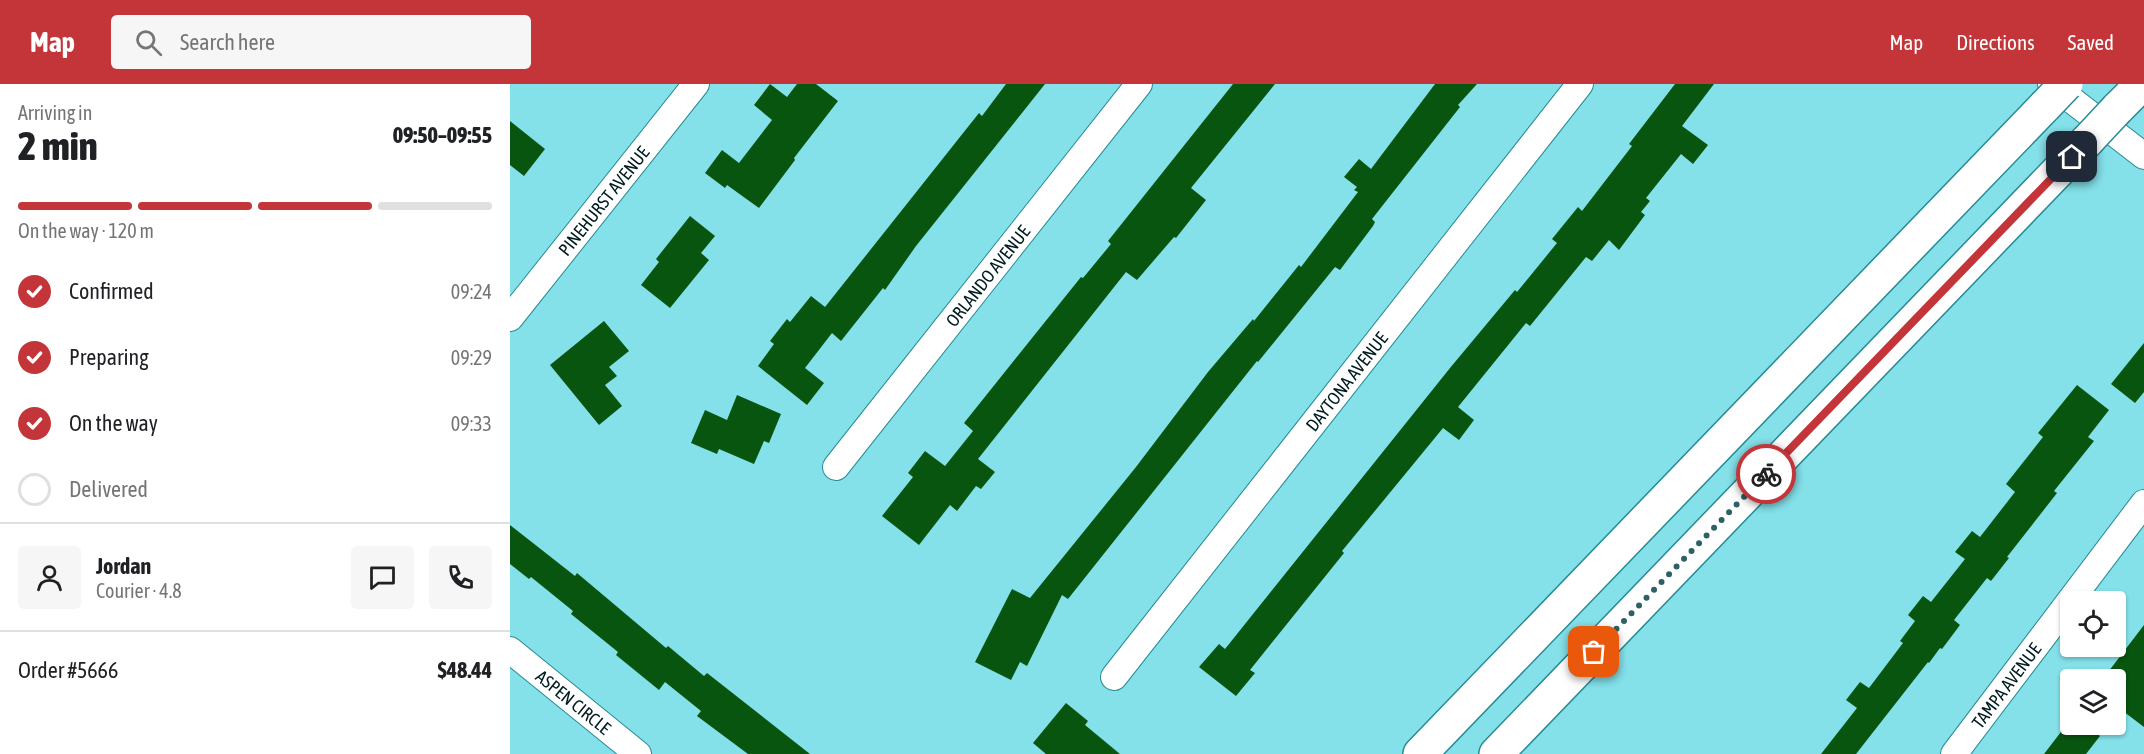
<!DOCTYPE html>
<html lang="en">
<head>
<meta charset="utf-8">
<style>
	:root { --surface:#fff; --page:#f6f6f6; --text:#202124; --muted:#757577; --line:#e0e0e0; --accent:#c4353a }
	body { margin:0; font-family:"Asap Condensed",sans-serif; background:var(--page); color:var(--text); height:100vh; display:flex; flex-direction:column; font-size:22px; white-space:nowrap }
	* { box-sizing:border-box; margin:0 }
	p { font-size:20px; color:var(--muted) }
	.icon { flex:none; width:33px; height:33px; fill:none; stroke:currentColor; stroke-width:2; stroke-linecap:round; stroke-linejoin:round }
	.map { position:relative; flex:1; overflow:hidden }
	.panel { display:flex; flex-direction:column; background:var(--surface); width:510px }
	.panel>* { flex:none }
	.buttons { position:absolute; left:1550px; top:507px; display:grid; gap:12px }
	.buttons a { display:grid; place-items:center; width:66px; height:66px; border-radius:6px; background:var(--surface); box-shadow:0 2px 4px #0004; font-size:30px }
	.pin { position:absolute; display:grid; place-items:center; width:51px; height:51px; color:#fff; margin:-26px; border-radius:12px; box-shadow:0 3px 9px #0006 }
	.courier { position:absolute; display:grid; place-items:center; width:60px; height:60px; margin:-30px; border:4px solid #c4353a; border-radius:50%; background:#fff; color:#222; box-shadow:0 2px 8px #0007 }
	.summary em { font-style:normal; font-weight:800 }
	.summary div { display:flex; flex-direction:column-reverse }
	.summary { display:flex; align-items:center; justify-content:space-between; height:102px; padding:0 18px }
	h1 { font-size:39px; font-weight:800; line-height:45px }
	.bar { display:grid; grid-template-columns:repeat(4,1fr); gap:9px 6px; align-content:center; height:72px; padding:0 18px }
	.bar i { height:8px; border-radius:4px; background:var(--line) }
	.bar .on { background:var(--accent) }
	.bar p { grid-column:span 4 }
	.line { display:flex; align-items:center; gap:15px; padding:0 18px; border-top:2px solid var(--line) }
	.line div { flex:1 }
	.round { display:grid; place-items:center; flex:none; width:63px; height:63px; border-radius:6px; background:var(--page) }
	ol { padding:0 18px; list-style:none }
	li { display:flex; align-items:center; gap:18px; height:66px }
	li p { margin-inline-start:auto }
	li .icon { padding:6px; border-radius:50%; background:var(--accent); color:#fff; stroke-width:4 }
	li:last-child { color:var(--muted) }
	li i { width:33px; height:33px; border:3px solid var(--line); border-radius:50% }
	header { display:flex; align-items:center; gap:36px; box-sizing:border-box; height:84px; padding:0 30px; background:var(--accent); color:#fff }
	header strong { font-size:28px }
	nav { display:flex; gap:33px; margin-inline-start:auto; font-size:21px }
	.search { width:420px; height:54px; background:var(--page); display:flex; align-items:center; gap:15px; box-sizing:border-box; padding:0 21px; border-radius:6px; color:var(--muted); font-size:22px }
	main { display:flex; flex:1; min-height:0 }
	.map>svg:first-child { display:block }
	.building { fill:#07550f }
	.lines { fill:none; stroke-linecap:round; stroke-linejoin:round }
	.street-casing { stroke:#278b94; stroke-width:28 }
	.highway-casing { stroke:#278b94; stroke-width:36 }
	.street { stroke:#fff; stroke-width:26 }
	.highway { stroke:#fff; stroke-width:33 }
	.highway-bridge-casing { stroke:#278b94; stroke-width:36; stroke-linecap:butt }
	.highway-bridge { stroke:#fff; stroke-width:33 }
	.done { stroke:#2e6165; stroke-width:6; stroke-dasharray:0 10.8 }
	.route { stroke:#c4353a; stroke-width:8 }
	.labels { text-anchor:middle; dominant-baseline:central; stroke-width:6; stroke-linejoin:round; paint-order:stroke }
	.street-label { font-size:18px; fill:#001c1e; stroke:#cef9fd }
</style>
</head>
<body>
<header>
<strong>Map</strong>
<div class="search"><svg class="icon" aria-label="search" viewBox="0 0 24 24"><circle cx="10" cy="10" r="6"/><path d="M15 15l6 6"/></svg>Search here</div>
<nav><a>Map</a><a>Directions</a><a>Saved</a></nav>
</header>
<main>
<section class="panel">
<div class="summary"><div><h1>2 min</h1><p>Arriving in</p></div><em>09:50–09:55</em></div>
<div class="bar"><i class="on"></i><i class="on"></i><i class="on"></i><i></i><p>On the way · 120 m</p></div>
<ol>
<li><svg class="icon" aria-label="check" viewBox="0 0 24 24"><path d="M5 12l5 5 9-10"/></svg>Confirmed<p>09:24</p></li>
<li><svg class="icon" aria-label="check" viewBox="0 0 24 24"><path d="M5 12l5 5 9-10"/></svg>Preparing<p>09:29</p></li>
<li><svg class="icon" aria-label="check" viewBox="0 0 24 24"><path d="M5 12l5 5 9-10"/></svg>On the way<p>09:33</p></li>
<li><i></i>Delivered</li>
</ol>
<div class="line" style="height:108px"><a class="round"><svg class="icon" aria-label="person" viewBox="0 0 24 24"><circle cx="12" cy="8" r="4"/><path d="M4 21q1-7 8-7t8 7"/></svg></a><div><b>Jordan</b><p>Courier · 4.8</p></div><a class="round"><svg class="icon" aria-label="chat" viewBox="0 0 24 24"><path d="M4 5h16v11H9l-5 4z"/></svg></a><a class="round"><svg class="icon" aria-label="phone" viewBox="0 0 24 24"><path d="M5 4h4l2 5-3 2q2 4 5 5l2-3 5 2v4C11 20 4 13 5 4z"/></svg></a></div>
<div class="line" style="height:78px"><div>Order #5666</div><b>$48.44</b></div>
</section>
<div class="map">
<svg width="1634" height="670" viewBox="0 0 1634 670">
	<rect width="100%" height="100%" fill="#84e0e9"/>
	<path class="building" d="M260,0L277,13L287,0H306L328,17L284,74L285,76L249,124L217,101L215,104L195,89L212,66L229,79L262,36L244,21Z
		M496,0H535L406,162L375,206L373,204L331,257L322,249L295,284L314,299L297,321L248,282L264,260L260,257L277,235L280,238L301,212L315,223L469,29L472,32Z
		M723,0H765L681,104L696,116L666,154L664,153L627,196L616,188L468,375L485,388L471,405L466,402L447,427L440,421L409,461L372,432L403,393L398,389L415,367L435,382L463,347L454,339L571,193L573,194L601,160L598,157Z
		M925,0H967L948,21L950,23L862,135L865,138L863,142L830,186L825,183L748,278L747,277L558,515L552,511L517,582L510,578L501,596L465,578L502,505L520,514L626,383L698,288L743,235L744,237L789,181L791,183L848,108L844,106L847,103L834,93L849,75L861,85Z
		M1165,0H1204L1172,42L1198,61L1183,80L1171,70L1136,114L1140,117L1131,128L1135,131L1109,166L1099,156L1082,177L1076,173L1020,242L1016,239L948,323L964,336L949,356L933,344L832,467L834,469L740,586L745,589L726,612L689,583L709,560L715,565L940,284L1005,206L1007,208L1047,159L1042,155L1068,123L1072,127L1122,62L1119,60Z
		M0,37L35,65L14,92L0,81Z
		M180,132L205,152L191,169L199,176L160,224L131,201L149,178L146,175Z
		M94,237L119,267L99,283L107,292L95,301L112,322L89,341L40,281Z
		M1634,259V308L1625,319L1601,300Z
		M1567,301L1599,326L1578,353L1584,357L1544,407L1547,409L1497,473L1499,474L1481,497L1477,494L1444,536L1450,541L1432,565L1430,564L1419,579L1418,578L1346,670H1311L1347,624L1336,616L1350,598L1359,604L1393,559L1390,557L1405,537L1398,531L1413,512L1421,518L1455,475L1445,468L1462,447L1470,453L1505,408L1496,400L1533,353L1528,349Z
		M227,311L271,330L259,359L254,357L244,380L209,365L207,370L181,359L195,326L217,336Z
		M0,441L65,492L67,489L156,564L158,562L194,592L197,589L300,670H238L187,632L191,627L155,598L149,606L106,571L108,568L61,530L63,527L21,493L19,495L0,480Z
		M1634,541V643L1605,621V596H1592Z
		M556,619L578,637L575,641L610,670H536L523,659Z
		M1557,640H1576L1590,652L1576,670H1534Z"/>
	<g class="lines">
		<g class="street-casing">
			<g id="street">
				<path d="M1541,0L1634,72"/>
				<path id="s1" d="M0,234L186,0"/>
				<path id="s2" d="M326,383L629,0"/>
				<path id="s3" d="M0,566L128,670"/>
				<path id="s4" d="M604,593L1070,0"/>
				<path id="s5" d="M1444,670L1634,419"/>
			</g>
		</g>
		<g class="highway-casing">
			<path id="highway" d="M1607,25L1632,0
				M910,670L1535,22
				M986,670L1578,56"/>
		</g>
		<use href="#street" class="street"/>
		<use href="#highway" class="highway"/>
		<g class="highway-bridge-casing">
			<path id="highway-bridge" d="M1535,22L1556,0
				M1578,56L1607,25"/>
		</g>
		<use href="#highway-bridge" class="highway-bridge"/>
	</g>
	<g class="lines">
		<path class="done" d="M1084,568L1256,390"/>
		<path class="route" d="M1256,390L1562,73"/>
	</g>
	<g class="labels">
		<g class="street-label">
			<text stroke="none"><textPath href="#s1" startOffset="150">PINEHURST AVENUE</textPath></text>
			<text stroke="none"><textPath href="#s2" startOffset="244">ORLANDO AVENUE</textPath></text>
			<text stroke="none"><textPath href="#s4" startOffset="376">DAYTONA AVENUE</textPath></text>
			<text stroke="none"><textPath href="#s5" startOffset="86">TAMPA AVENUE</textPath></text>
			<text stroke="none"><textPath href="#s3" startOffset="82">ASPEN CIRCLE</textPath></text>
		</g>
	</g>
</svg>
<div class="buttons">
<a><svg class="icon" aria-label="locate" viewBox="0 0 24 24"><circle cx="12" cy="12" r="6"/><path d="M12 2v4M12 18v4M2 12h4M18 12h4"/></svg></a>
<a><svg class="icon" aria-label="layers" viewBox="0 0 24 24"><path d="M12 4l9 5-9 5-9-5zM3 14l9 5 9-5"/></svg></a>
</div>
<div class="pin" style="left:1084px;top:568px;background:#ea580c"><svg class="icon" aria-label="bag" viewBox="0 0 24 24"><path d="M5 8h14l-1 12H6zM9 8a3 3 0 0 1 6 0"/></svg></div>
<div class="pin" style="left:1562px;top:73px;background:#1f2937"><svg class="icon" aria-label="home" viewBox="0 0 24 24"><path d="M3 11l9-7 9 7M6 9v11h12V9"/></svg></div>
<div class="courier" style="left:1256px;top:390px"><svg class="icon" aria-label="bike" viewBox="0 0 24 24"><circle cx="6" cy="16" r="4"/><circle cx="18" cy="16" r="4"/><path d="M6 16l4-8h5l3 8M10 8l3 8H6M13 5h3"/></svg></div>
</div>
</main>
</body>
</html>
